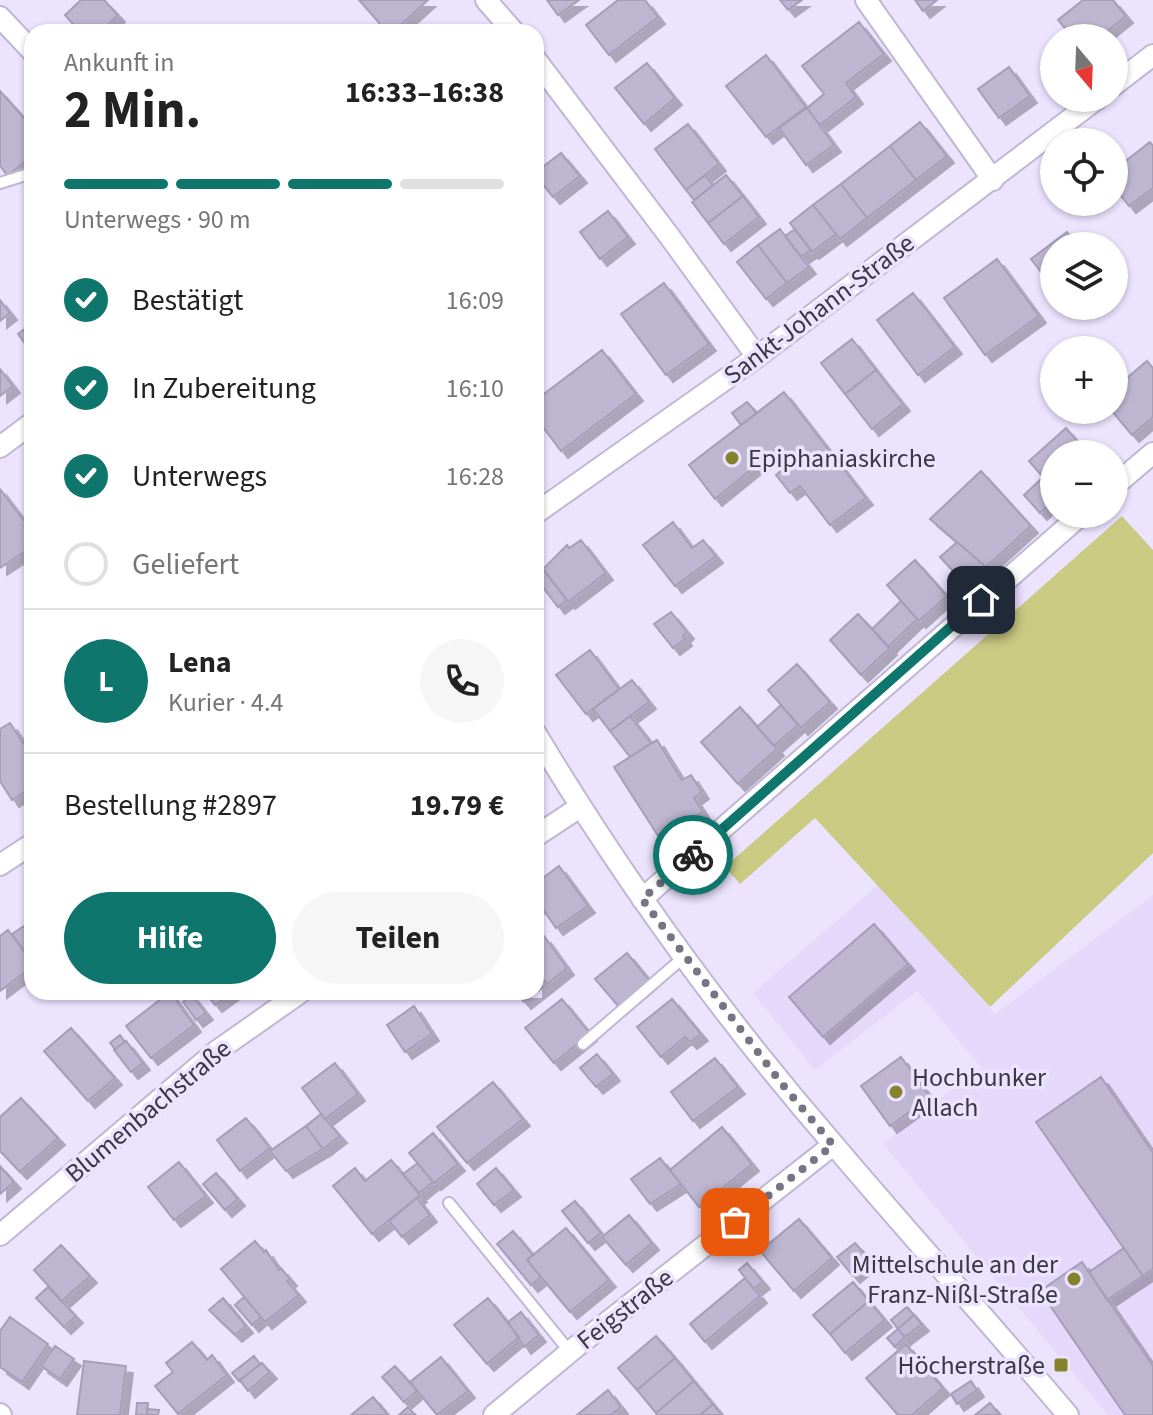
<!DOCTYPE html>
<html lang="de">
<head>
<meta charset="utf-8">
<style>
	:root { --surface:#fff; --page:#f6f6f6; --text:#222; --muted:#767676; --line:#e0e0e0; --accent:#0f766e }
	body { margin:0; font-family:"Source Sans 3",sans-serif; background:var(--page); color:var(--text); height:100vh; display:flex; flex-direction:column; font-size:30px; white-space:nowrap }
	* { box-sizing:border-box; margin:0 }
	p { font-size:26px; color:var(--muted) }
	.icon { flex:none; width:44px; height:44px; fill:none; stroke:currentColor; stroke-width:2; stroke-linecap:round; stroke-linejoin:round }
	.map { position:relative; flex:1; overflow:hidden }
	.sheet { position:absolute; left:24px; top:24px; width:520px; height:976px; display:flex; flex-direction:column; background:var(--surface); border-radius:24px; box-shadow:0 2px 6px #0004 }
	.sheet>* { flex:none }
	.needle { width:52px; rotate:161deg }
	.fabs { position:absolute; left:1040px; top:24px; display:grid; gap:16px }
	.fabs a { display:grid; place-items:center; width:88px; height:88px; border-radius:50%; background:var(--surface); box-shadow:0 2px 6px #0004; font-size:40px }
	.pin { position:absolute; display:grid; place-items:center; width:68px; height:68px; color:#fff; margin:-34px; border-radius:16px; box-shadow:0 4px 12px #0006 }
	.courier { position:absolute; display:grid; place-items:center; width:80px; height:80px; margin:-40px; border:6px solid #0f766e; border-radius:50%; background:#fff; color:#222; box-shadow:0 2px 10px #0007 }
	.headline em { font-style:normal; font-weight:700 }
	.headline div { display:flex; flex-direction:column-reverse }
	.headline { display:flex; align-items:center; justify-content:space-between; height:136px; padding:0 40px }
	h1 { font-size:52px; font-weight:700; line-height:60px }
	.bar { display:grid; grid-template-columns:repeat(4,1fr); gap:12px 8px; align-content:center; height:96px; padding:0 40px }
	.bar i { height:10px; border-radius:6px; background:var(--line) }
	.bar .current { background:var(--accent) }
	.bar p { grid-column:span 4 }
	.line { display:flex; align-items:center; gap:20px; padding:0 40px; border-top:2px solid var(--line) }
	.line div { flex:1 }
	.round { display:grid; place-items:center; flex:none; width:84px; height:84px; border-radius:42px; background:var(--page) }
	ol { padding:0 40px; list-style:none }
	li { display:flex; align-items:center; gap:24px; height:88px }
	li p { margin-inline-start:auto }
	li .icon { padding:8px; border-radius:50%; background:var(--accent); color:#fff; stroke-width:4 }
	li:last-child { color:var(--muted) }
	li i { width:44px; height:44px; border:4px solid var(--line); border-radius:50% }
	.cta { display:flex; gap:16px; margin-top:auto; padding:16px 40px }
	.cta a { flex:1; height:92px; border-radius:48px; background:var(--accent); color:#fff; font-size:32px; font-weight:700; line-height:92px; text-align:center }
	.cta a+a { background:var(--page); color:var(--text) }
	.map>svg:first-child { display:block }
	.built { fill:#e4d8fb }
	.green { fill:#cbca83 }
	.building { fill:#beb5d0; stroke:#a69eb8; stroke-width:2; filter:url(#shadow) }
	.lines { fill:none; stroke-linecap:round; stroke-linejoin:round }
	.lane-casing { stroke:#c0b7d2; stroke-width:14 }
	.street-casing { stroke:#c0b7d2; stroke-width:24 }
	.lane { stroke:#fff; stroke-width:10 }
	.street { stroke:#fff; stroke-width:20 }
	.done { stroke:#797485; stroke-width:8; stroke-dasharray:0 14.4 }
	.route { stroke:#0f766e; stroke-width:10 }
	.poi-dot { fill:#85822b; stroke:#ece3ff; stroke-width:3 }
	.labels { text-anchor:middle; dominant-baseline:central; stroke-width:7; stroke-linejoin:round; paint-order:stroke }
	.street-label { font-size:26px; fill:#3b3843; stroke:#ece3ff }
	.poi-label { font-size:26px; fill:#3b3843; stroke:#ece3ff; text-anchor:start }
</style>
</head>
<body>
<div class="map">
<svg width="1153" height="1415" viewBox="0 0 1153 1415">
	<defs>
		<filter id="shadow"><feDropShadow dx="7" dy="7" stdDeviation="0" flood-color="#0004"/></filter>
	</defs>
	<rect width="100%" height="100%" fill="#ece3ff"/>
	<path class="built" d="M879,884L995,1014L1153,895V1415H1108L883,1144L981,1067L917,991L815,1070L753,993Z"/>
	<path class="green" d="M1122,516L1153,550V853L990,1007L815,818L740,884L725,867Z"/>
	<path class="building" d="M81,0H104L118,15L100,32H80L65,15Z
		M359,0H428L393,32H387Z
		M547,0H579L558,15Z
		M618,0H645L658,17L609,55L586,25Z
		M780,0H802L788,10Z
		M915,0H937L923,11Z
		M1083,0H1113L1126,16L1099,38H1073L1058,20Z
		M859,22L884,54L846,83L856,97L820,125L807,108L824,94L802,66Z
		M766,55L806,107L766,137L726,86Z
		M647,63L675,98L644,124L615,88Z
		M1009,67L1030,96L999,118L978,89Z
		M0,91L32,127V155L8,176L0,166Z
		M807,108L834,145L806,165L779,128Z
		M920,122L947,156L916,180L890,146Z
		M688,124L719,164L686,190L655,149Z
		M1150,142L1153,146V188L1129,206L1114,187V170Z
		M890,146L916,180L867,218L841,184Z
		M561,153L580,176L553,197L536,176V172Z
		M705,175L713,185L694,200L686,190Z
		M726,175L743,196L708,223L692,202Z
		M841,184L867,218L840,239L813,205Z
		M743,196L759,217L724,244L708,223Z
		M813,205L836,234L812,252L790,223Z
		M608,211L628,237L600,259L580,232Z
		M780,229L809,267L787,283L758,245Z
		M795,229L811,250L801,257L785,236Z
		M1067,232L1078,246H1054V289L1031,259Z
		M758,245L787,283L766,299L737,262Z
		M997,259L1039,316L985,355L944,298Z
		M664,283L709,344L666,375L621,314Z
		M913,293L955,347L918,375L877,320Z
		M0,300L10,313L0,321Z
		M32,324V353L18,334Z
		M852,339L876,370L845,394L821,363Z
		M602,350L636,394L561,451L536,418V400Z
		M1147,361L1153,368V417L1132,435L1111,410H1114V389Z
		M0,369L13,386L0,396Z
		M876,370L903,404L872,429L845,394Z
		M784,392L866,498L830,525L800,486L790,493L776,475L786,467L774,451L715,499L689,465Z
		M747,402L757,413L741,425L732,413Z
		M1066,428L1088,454H1054V490L1029,461Z
		M981,471L1031,526L986,567L930,519Z
		M1042,478L1054,492V500L1040,513L1024,495Z
		M0,489L32,531V547L0,568Z
		M673,522L692,548L703,540L716,556L675,586L643,545Z
		M581,540L606,573L568,602L543,569L567,545L569,548Z
		M957,542L986,567L966,585L940,557Z
		M915,560L947,596L919,621L887,585Z
		M544,570L567,600L558,607L536,578Z
		M901,601L917,619L888,647L872,629Z
		M671,612L687,632L683,636L685,639L673,648L654,624Z
		M858,614L890,648L861,675L830,640Z
		M590,650L619,689L586,714L556,675Z
		M797,664L830,702L801,728L768,690Z
		M632,680L649,702L610,731L593,709Z
		M781,705L798,725L774,746L757,727Z
		M740,707L777,749L738,784L701,742Z
		M630,716L651,743L630,757L610,731Z
		M10,723L32,756V787L12,800L0,781V729Z
		M657,740L682,780L691,775L702,792L694,798L703,812L660,839L614,767Z
		M559,866L588,906L556,928L540,905L536,908V883Z
		M874,924L908,964L823,1037L789,997Z
		M24,926L32,937V947L25,952L12,934Z
		M8,930L32,962V967L0,991V936Z
		M544,936L567,968L547,984L536,970V941Z
		M627,953L650,981L619,1007L595,979Z
		M536,970L547,984L524,1002L516,992H536Z
		M170,992L194,1025L151,1058L126,1026Z
		M205,992H233L215,1005Z
		M192,995L206,1013L196,1020L183,1002Z
		M562,999L590,1034L554,1063L525,1028Z
		M672,999L701,1034L690,1042L685,1037L661,1057L637,1027Z
		M414,1006L432,1034L405,1052L387,1025Z
		M71,1028L115,1078L88,1101L44,1051Z
		M120,1035L125,1042L115,1049L110,1043Z
		M126,1041L143,1063L131,1072L114,1050Z
		M597,1054L613,1074L596,1087L580,1068Z
		M901,1057L930,1097L890,1126L861,1086Z
		M715,1058L738,1087L693,1121L671,1092Z
		M335,1063L358,1094L325,1119L302,1088Z
		M1101,1077L1153,1153V1269L1143,1276L1036,1122Z
		M493,1082L523,1119L467,1163L437,1127Z
		M21,1098L58,1138L20,1172L0,1151V1117Z
		M321,1114L340,1136L323,1149L306,1126Z
		M246,1118L270,1148L240,1171L217,1140Z
		M306,1126L323,1149L286,1171L270,1151Z
		M722,1127L752,1164L699,1207L670,1170Z
		M433,1133L458,1164L434,1183L409,1153Z
		M660,1158L681,1184L650,1204L631,1179Z
		M391,1160L420,1195L372,1234L333,1186L355,1168L365,1181Z
		M179,1162L206,1196L174,1220L148,1187Z
		M418,1163L433,1182L419,1193L403,1174Z
		M0,1166L14,1182L0,1194Z
		M496,1168L514,1190L494,1205L477,1184Z
		M216,1173L238,1199L225,1210L203,1184Z
		M417,1198L430,1215L402,1237L389,1221Z
		M575,1201L601,1233L588,1243L562,1211Z
		M629,1215L652,1243L626,1265L602,1237Z
		M799,1219L832,1258L794,1291L760,1251Z
		M566,1228L609,1280L570,1312L527,1260Z
		M513,1231L533,1255L527,1260L541,1277L531,1285L497,1244Z
		M255,1241L264,1252L266,1250L279,1270L281,1268L290,1279L287,1281L299,1295L265,1322L221,1269Z
		M855,1243L871,1261L853,1276L837,1257Z
		M61,1245L90,1276L62,1301L34,1270Z
		M1124,1248L1143,1276L1107,1300L1089,1272Z
		M1082,1262L1153,1366V1415H1125L1040,1291Z
		M747,1263L763,1282L754,1289L739,1270Z
		M745,1278L760,1296L705,1342L690,1324Z
		M853,1282L869,1301L830,1334L813,1315Z
		M48,1287L76,1316L64,1327L36,1298Z
		M244,1297L261,1317L252,1325L235,1305Z
		M223,1298L246,1326L235,1335L209,1310Z
		M488,1298L519,1337L487,1364L454,1325Z
		M869,1301L885,1320L845,1353L830,1334Z
		M907,1307L914,1315L898,1329L891,1320Z
		M521,1312L539,1335L524,1347L508,1322Z
		M914,1315L922,1324L905,1337L898,1329Z
		M10,1317L48,1344L22,1382L0,1367V1331Z
		M898,1329L905,1337L895,1347L887,1338Z
		M656,1336L675,1358L637,1390L618,1368Z
		M192,1342L207,1360L212,1355L227,1375L178,1414L155,1386L173,1372L166,1363Z
		M906,1344L943,1388L912,1415H898L866,1378Z
		M55,1346L74,1359L60,1379L41,1366Z
		M254,1356L260,1364L239,1381L232,1373Z
		M441,1357L468,1391L437,1415L410,1382Z
		M675,1358L694,1381L656,1413L637,1390Z
		M84,1361L126,1366L120,1415H77Z
		M262,1363L270,1372L248,1391L240,1380Z
		M395,1366L417,1391L404,1402L382,1377Z
		M694,1381L713,1404L700,1415H657L656,1413Z
		M971,1381L977,1390L957,1404L951,1394Z
		M608,1390L621,1407L611,1415H577Z
		M373,1397L388,1415H351Z
		M137,1403H148L147,1415H136Z
		M990,1403L1000,1415H975Z
		M713,1404L722,1415H700Z
		M408,1407L415,1415H399Z
		M147,1409L159,1410L158,1415H147Z"/>
	<g class="lines">
		<g class="lane-casing">
			<path id="lane" d="M0,183L32,173
				M583,1044L684,957
				M449,1203L570,1352"/>
		</g>
		<g class="street-casing">
			<path id="street" d="M486,0L514,32
				M866,0L993,180
				M0,17L32,51
				M536,60L670,237L757,357
				M1114,85L1153,55
				M0,447L32,423
				M1114,486L1153,453
				M536,513L757,357L1098,98
				M536,734C623,879 723,1017 834,1145C911,1236 991,1324 1068,1415
				M536,836L580,807
				M0,865L32,844
				M642,899L1082,514
				M0,1235L217,1051L301,992
				M0,1414L1,1415
				M494,1415L577,1346L833,1145"/>
		</g>
		<use href="#lane" class="lane"/>
		<use href="#street" class="street"/>
	</g>
	<g class="lines">
		<path class="done" d="M693,855L642,899L782,1084L833,1145L735,1222"/>
		<path class="route" d="M693,855L981,600"/>
	</g>
	<g class="poi-dot">
		<circle cx="732" cy="458" r="8"/>
		<circle cx="896" cy="1092" r="8"/>
		<circle cx="1074" cy="1279" r="8"/>
		<rect x="1053" y="1357" width="16" height="16" rx="4"/>
	</g>
	<g class="labels">
		<g class="street-label">
			<text transform="translate(819 309) rotate(-37)">Sankt-Johann-Straße</text>
			<text transform="translate(148 1111) rotate(-40)">Blumenbachstraße</text>
			<text transform="translate(625 1309) rotate(-38)">Feigstraße</text>
		</g>
		<g class="poi-label">
			<text x="748" y="458">Epiphaniaskirche</text>
			<text x="912" y="1077">Hochbunker<tspan x="912" dy="30">Allach</tspan></text>
			<text x="1058" y="1264" text-anchor="end">Mittelschule an der<tspan x="1058" dy="30">Franz-Nißl-Straße</tspan></text>
			<text x="1045" y="1365" text-anchor="end">Höcherstraße</text>
		</g>
	</g>
</svg>
<div class="fabs">
<a><svg class="needle" viewBox="-14 -14 28 28"><path d="M0-13l5 13h-10z" fill="#e53935"/><path d="M0 13l5-13h-10z" fill="#767676"/></svg></a>
<a><svg class="icon" aria-label="locate" viewBox="0 0 24 24"><circle cx="12" cy="12" r="6"/><path d="M12 2v4M12 18v4M2 12h4M18 12h4"/></svg></a>
<a><svg class="icon" aria-label="layers" viewBox="0 0 24 24"><path d="M12 4l9 5-9 5-9-5zM3 14l9 5 9-5"/></svg></a>
<a>+</a>
<a>−</a>
</div>
<div class="pin" style="left:735px;top:1222px;background:#ea580c"><svg class="icon" aria-label="bag" viewBox="0 0 24 24"><path d="M5 8h14l-1 12H6zM9 8a3 3 0 0 1 6 0"/></svg></div>
<div class="pin" style="left:981px;top:600px;background:#1f2937"><svg class="icon" aria-label="home" viewBox="0 0 24 24"><path d="M3 11l9-7 9 7M6 9v11h12V9"/></svg></div>
<div class="courier" style="left:693px;top:855px"><svg class="icon" aria-label="bike" viewBox="0 0 24 24"><circle cx="6" cy="16" r="4"/><circle cx="18" cy="16" r="4"/><path d="M6 16l4-8h5l3 8M10 8l3 8H6M13 5h3"/></svg></div>
<section class="sheet">
<div class="headline"><div><h1>2 Min.</h1><p>Ankunft in</p></div><em>16:33–16:38</em></div>
<div class="bar"><i class="current"></i><i class="current"></i><i class="current"></i><i></i><p>Unterwegs · 90 m</p></div>
<ol>
<li><svg class="icon" aria-label="check" viewBox="0 0 24 24"><path d="M5 12l5 5 9-10"/></svg>Bestätigt<p>16:09</p></li>
<li><svg class="icon" aria-label="check" viewBox="0 0 24 24"><path d="M5 12l5 5 9-10"/></svg>In Zubereitung<p>16:10</p></li>
<li><svg class="icon" aria-label="check" viewBox="0 0 24 24"><path d="M5 12l5 5 9-10"/></svg>Unterwegs<p>16:28</p></li>
<li><i></i>Geliefert</li>
</ol>
<div class="line" style="height:144px"><b class="round" style="background:var(--accent);color:#fff">L</b><div><b>Lena</b><p>Kurier · 4.4</p></div><a class="round"><svg class="icon" aria-label="phone" viewBox="0 0 24 24"><path d="M5 4h4l2 5-3 2q2 4 5 5l2-3 5 2v4C11 20 4 13 5 4z"/></svg></a></div>
<div class="line" style="height:104px"><div>Bestellung #2897</div><b>19.79 €</b></div>
<div class="cta"><a>Hilfe</a><a>Teilen</a></div>
</section>
</div>
</body>
</html>
